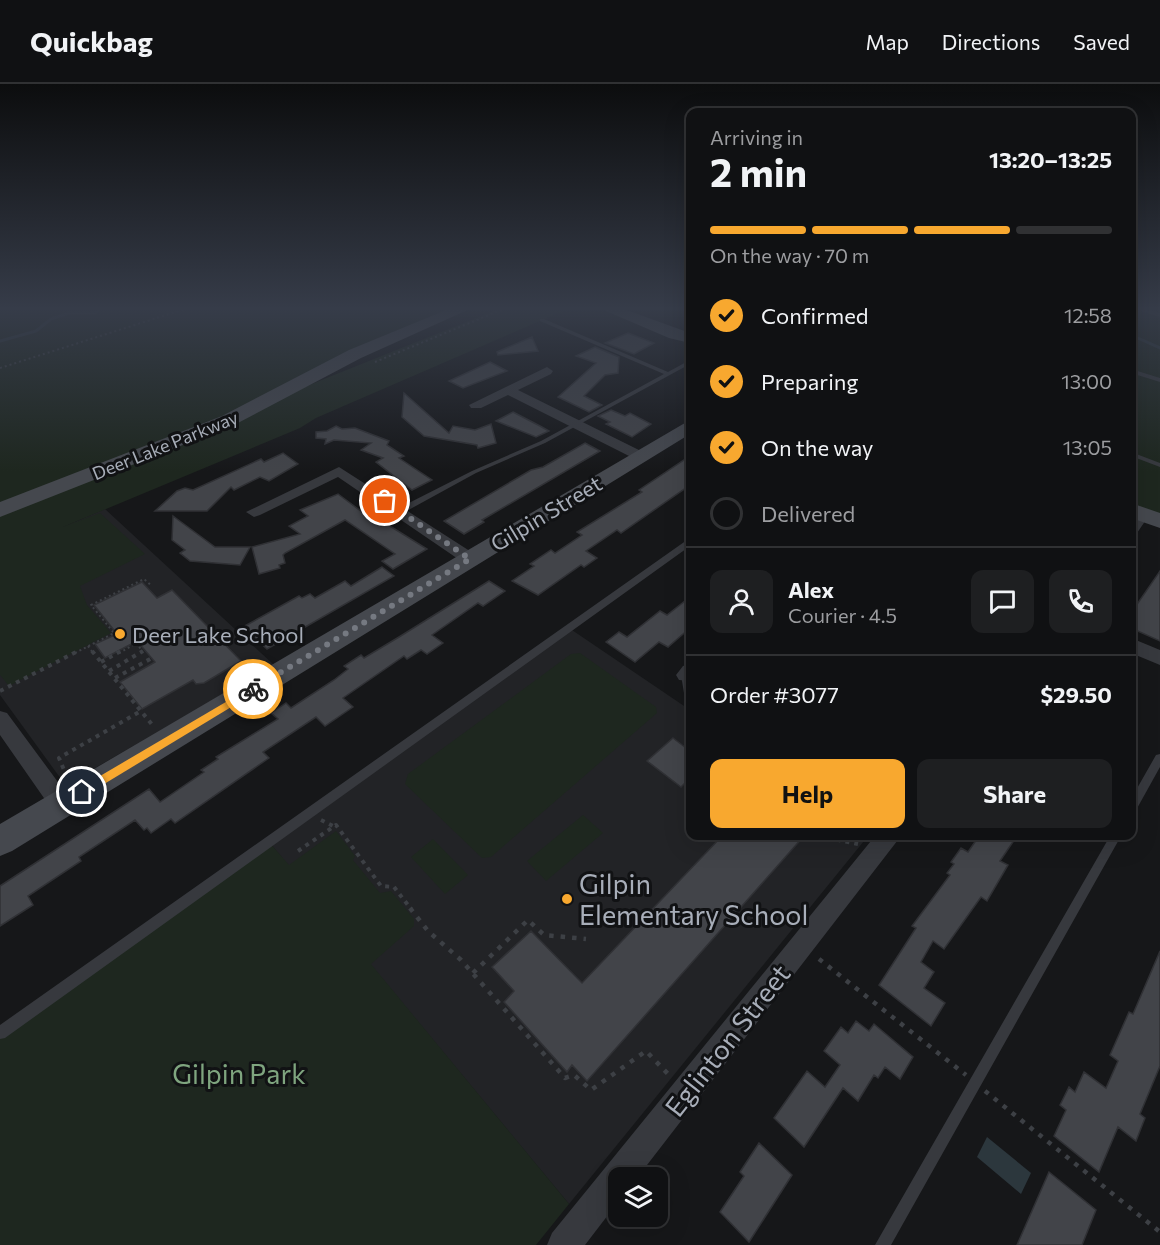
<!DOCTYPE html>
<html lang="en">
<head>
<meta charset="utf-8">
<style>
	:root { --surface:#101113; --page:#1e1f21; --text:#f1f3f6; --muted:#9c9da0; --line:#303133; --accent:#f8a82f }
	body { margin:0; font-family:Commissioner,sans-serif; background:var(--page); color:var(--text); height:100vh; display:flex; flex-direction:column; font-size:22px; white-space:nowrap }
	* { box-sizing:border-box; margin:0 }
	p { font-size:20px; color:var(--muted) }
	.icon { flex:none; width:33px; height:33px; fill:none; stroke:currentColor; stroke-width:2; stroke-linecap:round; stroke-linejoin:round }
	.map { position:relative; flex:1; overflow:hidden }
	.details { position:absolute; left:686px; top:24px; width:450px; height:732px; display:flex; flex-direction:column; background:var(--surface); border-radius:12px; box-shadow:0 6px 24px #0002,0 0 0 2px var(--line) }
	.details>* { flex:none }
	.controls { position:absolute; left:608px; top:1083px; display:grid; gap:12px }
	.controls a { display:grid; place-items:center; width:60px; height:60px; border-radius:12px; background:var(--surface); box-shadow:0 6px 24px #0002,0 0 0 2px var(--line); font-size:30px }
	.pin { position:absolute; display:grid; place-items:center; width:51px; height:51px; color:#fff; margin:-26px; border:3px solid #fff; border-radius:50%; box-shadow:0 2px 6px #0007 }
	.courier { position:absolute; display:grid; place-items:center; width:60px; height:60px; margin:-30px; border:4px solid #f8a82f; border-radius:50%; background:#fff; color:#222; box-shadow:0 2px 8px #0007 }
	.headline em { font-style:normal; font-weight:700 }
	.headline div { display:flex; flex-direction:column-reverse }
	.headline { display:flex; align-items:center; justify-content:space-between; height:102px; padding:0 24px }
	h1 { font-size:39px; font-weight:700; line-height:45px }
	.bar { display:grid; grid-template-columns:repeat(4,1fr); gap:9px 6px; align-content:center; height:72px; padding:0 24px }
	.bar i { height:8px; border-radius:4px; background:var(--line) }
	.bar .on { background:var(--accent) }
	.bar p { grid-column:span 4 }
	.line { display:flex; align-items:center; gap:15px; padding:0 24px; border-top:2px solid var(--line) }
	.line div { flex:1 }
	.round { display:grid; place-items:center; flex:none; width:63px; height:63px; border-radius:12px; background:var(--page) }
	ol { padding:0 24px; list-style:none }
	li { display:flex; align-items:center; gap:18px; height:66px }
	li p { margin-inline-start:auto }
	li .icon { padding:6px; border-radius:50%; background:var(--accent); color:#111; stroke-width:4 }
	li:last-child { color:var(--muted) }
	li i { width:33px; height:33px; border:3px solid var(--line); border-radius:50% }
	.button { display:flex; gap:12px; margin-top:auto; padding:12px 24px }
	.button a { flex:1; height:69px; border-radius:12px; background:var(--accent); color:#111; font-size:24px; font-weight:700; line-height:69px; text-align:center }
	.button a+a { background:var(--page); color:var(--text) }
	header { display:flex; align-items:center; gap:36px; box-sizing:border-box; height:84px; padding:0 30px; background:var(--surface); border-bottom:2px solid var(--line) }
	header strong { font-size:28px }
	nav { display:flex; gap:33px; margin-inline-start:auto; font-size:21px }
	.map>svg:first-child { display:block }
	.built { fill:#222326 }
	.green { fill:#1e271f }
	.water { fill:#2c373d }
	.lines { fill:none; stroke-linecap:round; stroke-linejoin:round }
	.stream { stroke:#2c373d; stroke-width:3 }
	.building { fill:#424449; stroke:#303135; stroke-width:1.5 }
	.path-far2 { stroke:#3d4045; stroke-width:2; stroke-dasharray:2 3; stroke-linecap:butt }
	.path-far1 { stroke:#3d4045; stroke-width:4; stroke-dasharray:4 5; stroke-linecap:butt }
	.path { stroke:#3d4045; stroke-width:4.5; stroke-dasharray:4.5 7; stroke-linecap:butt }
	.lane { fill:#37393e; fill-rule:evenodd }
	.street { fill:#37393e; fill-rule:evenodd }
	.secondary { fill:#45484e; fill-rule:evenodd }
	.route { fill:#f8a82f }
	.done { stroke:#757981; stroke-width:6; stroke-dasharray:0 10.8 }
	.poi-dot { fill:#f8a82f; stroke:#111214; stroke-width:2 }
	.labels { text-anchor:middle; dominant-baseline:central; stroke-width:6; stroke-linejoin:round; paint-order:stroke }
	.far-street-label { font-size:18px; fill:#a8aeb9; stroke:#111214 }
	.street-label { font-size:22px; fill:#a8aeb9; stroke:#111214 }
	.poi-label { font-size:22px; fill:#a8aeb9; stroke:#111214; text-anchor:start }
	.near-poi-label { font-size:27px; fill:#a8aeb9; stroke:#111214; text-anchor:start }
	.near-street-label { font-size:27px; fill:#a8aeb9; stroke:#111214 }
	.near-park-label { font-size:27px; fill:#7fa57f; stroke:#111214 }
</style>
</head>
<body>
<header>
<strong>Quickbag</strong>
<nav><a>Map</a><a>Directions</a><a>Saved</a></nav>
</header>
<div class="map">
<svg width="1160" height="1161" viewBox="0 0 1160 1161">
	<rect width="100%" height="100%" fill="#161719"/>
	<path class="built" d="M105,425L274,581L69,699L61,695L0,611V470Z
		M569,544L690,626V752H868L569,1120L269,758Z"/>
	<path class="green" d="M0,224H453L246,323L0,421Z
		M501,224H570L316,334L300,344L63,443L100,429L145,470L80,502L87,521L111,549L9,602L0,591V431L324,295Z
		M1131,224H1160V432L1131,420Z
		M580,569L656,623L657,629L491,773L482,774L405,700L408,690L571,570Z
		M583,731L603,749L546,797L527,777Z
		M336,747L355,772L353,776L380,809L391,807L414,835V842L371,880L569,1120L536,1161H0V949L269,758L289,781Z
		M433,755L468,791L445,810L411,773Z"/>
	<path class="water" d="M987,1053L1031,1089L1021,1110L977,1073Z"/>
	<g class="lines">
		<path class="stream" d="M1131,251L1160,264
			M0,257L36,247L51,235L69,229H95L99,224"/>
	</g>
	<path class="building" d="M628,249L654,259L634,270L605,259Z
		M532,253L538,267L498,271L497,268Z
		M595,263L619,273L618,289L605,291L584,312L602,321L589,328L558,313L596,279L576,272Z
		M490,278L507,287L463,304L449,297Z
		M404,309L449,349L453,342L475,346L491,340L496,359L478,364L477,361L424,352L402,333Z
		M611,326L625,332L630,329L651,340L632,353L606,340L610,338L598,332Z
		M513,328L540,342L549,347L536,353L496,337Z
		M336,342L342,345L355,344L389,357L387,361L404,372L399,374L432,396L412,406L376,378L383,374L361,366L371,359L334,356L325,360L326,355L316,354V348L327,347Z
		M585,359L600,367L482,436L484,438L464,450L444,437L531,386L543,383Z
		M283,369L298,380L269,397L260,393L234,406L231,403L207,427H155L177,407L185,404L193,406L261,375L264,378Z
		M690,372V401L621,449L617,446L586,467L597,474L584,483L581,481L538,511L512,497L534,482L530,480L551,466L555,469L582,451L577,448L642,408L639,406Z
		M338,410L381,442L385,439L427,465L393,485L382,477L395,470L345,436L285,469L283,471L285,479L279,481L280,484L259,490L252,463L300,450L289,442L308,432L300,426Z
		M173,432L215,463H250L240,481L190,477L180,469L185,466L172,456Z
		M382,483L394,492L267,565L243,543L299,512L302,514L310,510L315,514L345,497L351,502Z
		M1160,487V557L1131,544V529Z
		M489,497L505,507L483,522L478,519L432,551L443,559L427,570L421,566L407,575L404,572L343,614L353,623L325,642L316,633L263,668L269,674L175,739L171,735L151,749L147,744L144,746L135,736L79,773L81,777L28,812L33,821L0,842V802L149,705L160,718L204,688L201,686L218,675L216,673L278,635L271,629L286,619L291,624L334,596L348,585L344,582L361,571L364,574L399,553Z
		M142,498L157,514L172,506L241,577L204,599L196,600L193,596L142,625L120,598L155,578L137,557L105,574L95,560L117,550L94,521Z
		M690,513V544L668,563L659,558L635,578L606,558L619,548L627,553L660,527L667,531Z
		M673,654L690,667V694L681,703L647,677Z
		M722,752H804L587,997L572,981L567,988L504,918L514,907L492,883L531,847L582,899Z
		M979,752H1017L1000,777L1008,781L987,817L981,813L944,865L933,857L921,878L934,888L924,904L945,919L931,942L879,901L916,844L912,842L950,791L947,789L954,780L951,778L961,764L968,768Z
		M1160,867V982L1140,1030L1145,1034L1136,1057L1118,1043L1099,1088L1054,1052L1066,1026L1060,1021L1069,1003L1075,1008L1084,988L1106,1004L1118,977L1110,971L1129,928L1133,930Z
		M856,937L869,947L874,940L913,973L900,995L885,983L878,994L874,991L858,1017L843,1004L804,1063L774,1034L807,987L825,1003L840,981L824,967L841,943L848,949Z
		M759,1059L792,1091L749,1158L720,1128L744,1092L740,1088Z
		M1049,1088L1096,1126L1082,1161H1017Z"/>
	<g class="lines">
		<path class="path-far2" d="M375,278L506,224
			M0,284L188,224
			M88,562L93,569
			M75,569L114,549L91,521L144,495L152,502
			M119,569L137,559L143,569"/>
		<path class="path-far1" d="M92,567L154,643
			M101,578L121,567
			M109,587L143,567
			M115,594L152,574
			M0,607L78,567
			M67,693L59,674L141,627
			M321,736L333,742
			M819,752L858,760
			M298,767L336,741L381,802L394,803L411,825"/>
		<path class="path" d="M410,824L428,847L461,876L565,994L574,991L591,1006L646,967L669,991
			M819,875L966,991
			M473,889L528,836L544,851L586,855
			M985,1007L1160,1148"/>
		<path class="lane" d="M1131,224H1140L1160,229V233Z
			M540,235H544L668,288L690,276V280L545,359L476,389L403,429H397V425L472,387L541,357L664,290L540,237Z
			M1131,285L1160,294V298L1131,289Z
			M1131,368L1160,379V383L1131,372Z
			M687,456H690V462L5,954L0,955V941Z
			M686,588L690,590V619L687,618L685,615L681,591L683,589Z
			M1160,670V683L1135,728L1131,730V715L1156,671Z
			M1110,752H1121L891,1161H875Z"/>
		<path class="street" d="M547,283L553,287L551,290L518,306L645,369L647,372L645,375H635L508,311L481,324H471L469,321Z
			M339,383L476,471L479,475L476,479H464L338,393L260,431L254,433L246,428Z
			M1142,425L1150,430L1137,449L1131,450C1131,439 1129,428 1142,425Z
			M1131,554L1160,566V581L1131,569Z
			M690,580V597L679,596L676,591L683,582Z
			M0,627L7,629L69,713L72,720L69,727L61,730L53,727L0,651Z
			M875,752H901L637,1094H618V1118L585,1161H547L552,1149Z"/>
		<path class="secondary" d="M451,224H472L361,274L236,340L0,433V418L222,332L349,266Z
			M599,224H621L690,249V259L669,254Z
			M690,336V350L12,767L0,772V740Z
			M1131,419L1160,429V444L1131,434Z"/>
	</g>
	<linearGradient id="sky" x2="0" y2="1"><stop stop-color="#0c0d0e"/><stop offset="0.58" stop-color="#363c49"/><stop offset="1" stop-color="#363c49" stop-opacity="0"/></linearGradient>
	<rect width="1160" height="387" fill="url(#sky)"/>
	<path class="route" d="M253,602L258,605L256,608L86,711H78V705Z"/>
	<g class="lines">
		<path class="done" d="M253,605L470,475L385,417"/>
	</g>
	<g class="poi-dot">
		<circle cx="120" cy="550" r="6"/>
		<circle cx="567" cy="815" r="6"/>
	</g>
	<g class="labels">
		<g class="far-street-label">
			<text transform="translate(165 361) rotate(-22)">Deer Lake Parkway</text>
		</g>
		<g class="street-label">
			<text transform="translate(546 429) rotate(-31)">Gilpin Street</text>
		</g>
		<g class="poi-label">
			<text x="132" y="550">Deer Lake School</text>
		</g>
		<g class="near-poi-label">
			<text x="579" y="799">Gilpin<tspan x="579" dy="31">Elementary School</tspan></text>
		</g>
		<g class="near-street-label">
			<text transform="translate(727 956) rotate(-52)">Eglinton Street</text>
		</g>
		<g class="near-park-label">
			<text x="239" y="989">Gilpin Park</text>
		</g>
	</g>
</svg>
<div class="controls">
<a><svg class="icon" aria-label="layers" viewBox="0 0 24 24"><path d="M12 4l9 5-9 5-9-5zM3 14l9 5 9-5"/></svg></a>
</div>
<div class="pin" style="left:385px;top:417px;background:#ea580c"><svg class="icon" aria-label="bag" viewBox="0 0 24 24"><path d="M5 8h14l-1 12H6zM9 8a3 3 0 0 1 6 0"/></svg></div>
<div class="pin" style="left:82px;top:708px;background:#1f2937"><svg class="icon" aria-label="home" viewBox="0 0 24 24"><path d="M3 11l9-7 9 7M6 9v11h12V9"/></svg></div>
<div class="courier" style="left:253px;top:605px"><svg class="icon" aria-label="bike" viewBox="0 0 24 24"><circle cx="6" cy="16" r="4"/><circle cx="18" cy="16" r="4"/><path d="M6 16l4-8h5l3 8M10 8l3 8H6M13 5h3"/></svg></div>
<section class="details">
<div class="headline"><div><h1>2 min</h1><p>Arriving in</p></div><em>13:20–13:25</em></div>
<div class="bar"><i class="on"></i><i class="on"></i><i class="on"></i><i></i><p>On the way · 70 m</p></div>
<ol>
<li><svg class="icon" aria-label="check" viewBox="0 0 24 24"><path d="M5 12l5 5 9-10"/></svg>Confirmed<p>12:58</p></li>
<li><svg class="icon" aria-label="check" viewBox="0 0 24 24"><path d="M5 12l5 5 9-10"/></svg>Preparing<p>13:00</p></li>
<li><svg class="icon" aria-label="check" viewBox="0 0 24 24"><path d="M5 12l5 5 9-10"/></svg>On the way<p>13:05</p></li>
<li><i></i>Delivered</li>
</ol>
<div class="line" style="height:108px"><a class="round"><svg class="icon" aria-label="person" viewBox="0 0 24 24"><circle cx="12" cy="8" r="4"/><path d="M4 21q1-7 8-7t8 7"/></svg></a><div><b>Alex</b><p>Courier · 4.5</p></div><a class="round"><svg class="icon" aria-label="chat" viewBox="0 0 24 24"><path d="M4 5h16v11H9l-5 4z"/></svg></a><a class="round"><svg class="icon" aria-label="phone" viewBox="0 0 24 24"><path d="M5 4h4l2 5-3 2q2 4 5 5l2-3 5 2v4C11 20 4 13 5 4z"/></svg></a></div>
<div class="line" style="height:78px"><div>Order #3077</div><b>$29.50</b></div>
<div class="button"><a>Help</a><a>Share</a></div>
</section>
</div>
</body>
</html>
